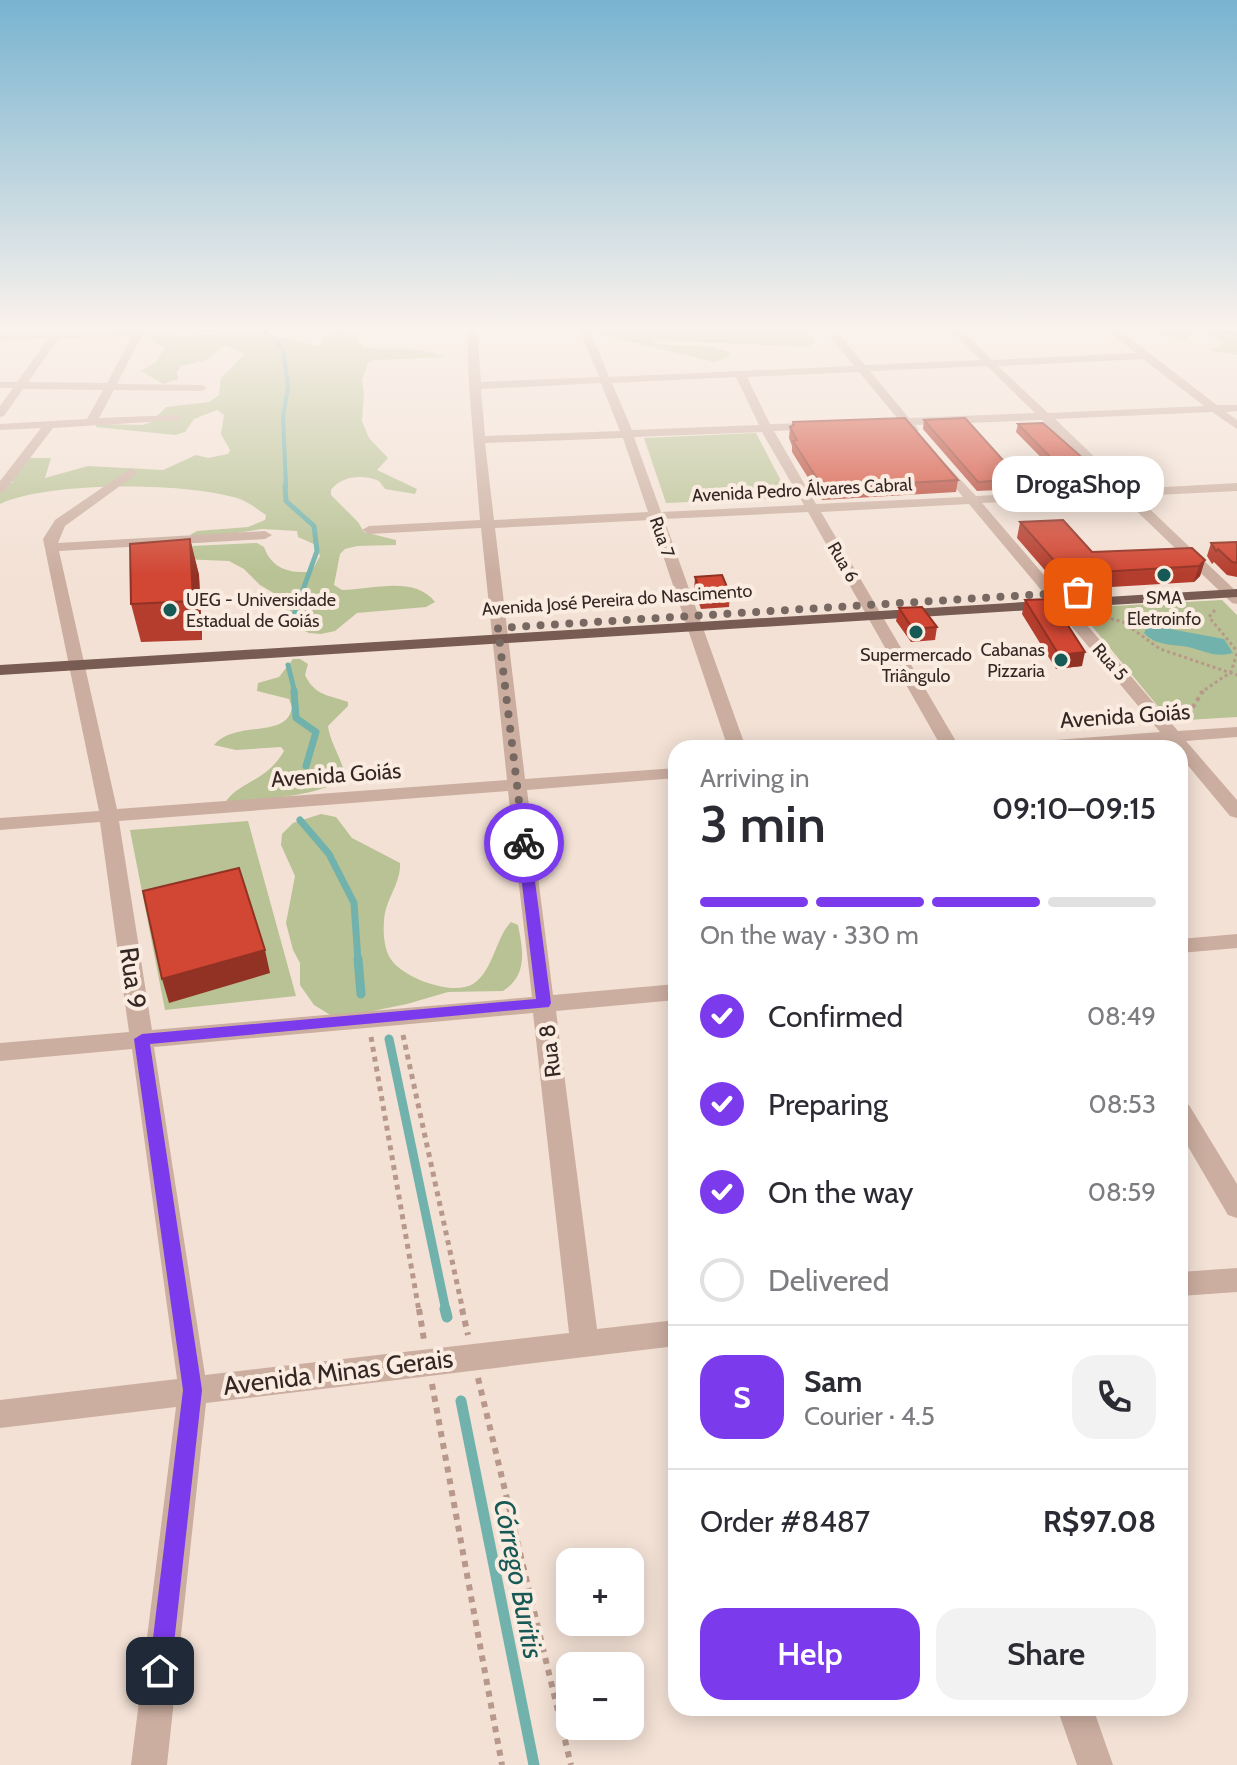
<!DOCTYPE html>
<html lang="en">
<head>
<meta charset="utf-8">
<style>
	:root { --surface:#fff; --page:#f2f2f3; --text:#2b2b33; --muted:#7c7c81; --line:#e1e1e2; --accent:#7c3aed }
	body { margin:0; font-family:Cabin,sans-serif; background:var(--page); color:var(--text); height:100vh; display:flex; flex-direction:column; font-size:30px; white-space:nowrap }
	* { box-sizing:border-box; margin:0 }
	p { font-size:26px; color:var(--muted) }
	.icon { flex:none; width:44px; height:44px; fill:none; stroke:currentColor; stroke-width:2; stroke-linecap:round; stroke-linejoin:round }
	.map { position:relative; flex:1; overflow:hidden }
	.sheet { position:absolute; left:668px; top:740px; width:520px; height:976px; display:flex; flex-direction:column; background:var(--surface); border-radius:24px; box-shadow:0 4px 20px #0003 }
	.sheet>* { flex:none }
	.controls { position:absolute; left:556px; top:1548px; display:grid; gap:16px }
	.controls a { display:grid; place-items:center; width:88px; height:88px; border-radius:16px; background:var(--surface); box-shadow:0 4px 20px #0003; font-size:40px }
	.pin { position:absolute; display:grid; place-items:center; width:68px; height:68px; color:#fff; margin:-34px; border-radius:16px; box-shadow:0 4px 12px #0006 }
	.courier { position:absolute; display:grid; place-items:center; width:80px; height:80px; margin:-40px; border:6px solid #7c3aed; border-radius:50%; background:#fff; color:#222; box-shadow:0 2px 10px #0007 }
	.bubble { position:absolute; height:56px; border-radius:24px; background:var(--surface); box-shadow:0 4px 20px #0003; font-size:26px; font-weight:600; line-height:56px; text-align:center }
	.overview em { font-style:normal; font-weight:600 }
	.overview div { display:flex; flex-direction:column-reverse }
	.overview { display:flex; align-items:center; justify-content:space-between; height:136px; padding:0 32px }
	h1 { font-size:52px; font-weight:600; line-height:60px }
	.bar { display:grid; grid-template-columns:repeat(4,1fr); gap:12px 8px; align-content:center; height:96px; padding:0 32px }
	.bar i { height:10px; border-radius:6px; background:var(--line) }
	.bar .active { background:var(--accent) }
	.bar p { grid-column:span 4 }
	.line { display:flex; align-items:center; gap:20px; padding:0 32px; border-top:2px solid var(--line) }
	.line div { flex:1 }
	.round { display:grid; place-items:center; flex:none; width:84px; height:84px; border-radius:24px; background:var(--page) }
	ol { padding:0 32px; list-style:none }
	li { display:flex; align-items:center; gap:24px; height:88px }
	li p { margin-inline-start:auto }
	li .icon { padding:8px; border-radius:50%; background:var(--accent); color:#fff; stroke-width:4 }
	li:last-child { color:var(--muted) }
	li i { width:44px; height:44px; border:4px solid var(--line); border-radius:50% }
	.button { display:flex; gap:16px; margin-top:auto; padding:16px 32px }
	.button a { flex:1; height:92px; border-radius:24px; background:var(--accent); color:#fff; font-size:32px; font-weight:600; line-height:92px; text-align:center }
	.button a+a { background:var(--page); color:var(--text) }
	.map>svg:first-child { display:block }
	.green { fill:#b8c294 }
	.water { fill:#71b2ac }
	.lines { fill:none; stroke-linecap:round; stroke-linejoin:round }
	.stream-far4 { stroke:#71b2ac; stroke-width:4 }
	.stream-far3 { stroke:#71b2ac; stroke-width:5 }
	.stream-far2 { stroke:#71b2ac; stroke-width:7 }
	.stream-far1 { stroke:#71b2ac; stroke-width:9 }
	.stream { stroke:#71b2ac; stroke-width:11 }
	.path-far3 { stroke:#b7988a; stroke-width:3; stroke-dasharray:3 3; stroke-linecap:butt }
	.path-far2 { stroke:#b7988a; stroke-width:4; stroke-dasharray:4 4; stroke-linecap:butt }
	.path-far1 { stroke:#b7988a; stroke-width:5; stroke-dasharray:5 5; stroke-linecap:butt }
	.path { stroke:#b7988a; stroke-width:6; stroke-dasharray:6 6; stroke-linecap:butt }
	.minor { fill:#cbaea0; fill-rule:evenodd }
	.major { fill:#785b53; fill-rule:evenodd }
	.wall { fill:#b43d2d }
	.shaded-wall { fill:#923224 }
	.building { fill:#d14734; stroke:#923224; stroke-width:2 }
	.route { fill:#7c3aed }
	.done { stroke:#776862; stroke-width:8; stroke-dasharray:0 14.4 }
	.poi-dot { fill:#175955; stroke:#faece1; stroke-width:3 }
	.labels { text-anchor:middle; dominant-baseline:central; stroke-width:8; stroke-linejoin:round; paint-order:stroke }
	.far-street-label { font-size:18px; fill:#342724; stroke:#faece1 }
	.far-poi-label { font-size:18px; fill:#342724; stroke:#faece1 }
	.street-label { font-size:22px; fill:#342724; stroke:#faece1 }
	.near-street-label { font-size:26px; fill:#342724; stroke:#faece1 }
	.near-water-label { font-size:28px; font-style:italic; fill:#175955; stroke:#faece1 }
</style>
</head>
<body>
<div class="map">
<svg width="1237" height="1765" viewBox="0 0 1237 1765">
	<rect width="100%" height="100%" fill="#f3e1d5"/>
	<path class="green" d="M601,328H810L809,334L816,341L808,347L653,340L656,344L712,347L729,352V356L715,362L594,333Z
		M1134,328H1212L1237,334V355L1210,350L1220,347L1224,341L1205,334L1189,335L1186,341Z
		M339,331L354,334L363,348L422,350L445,357L374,360L368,363L362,380L364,394L362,421L369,438L388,458L377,470L417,489L415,494L385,489L379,481C363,474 341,476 331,490V495L358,522L364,532L396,540V545L357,546L345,549L340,554L334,585L342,590C372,590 414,575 435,602L426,607L357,613L335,631L321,634L309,633L292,625L282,598L260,585L244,569L229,561L156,558L191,546L257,543L264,547C271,567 287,573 307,572L314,567L320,556L316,545L298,537L297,531L262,529L198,539L190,535L197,531L248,527L265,520L266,515C257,509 250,503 240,499C189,482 47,481 0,504V490L13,482L9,475L30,458H51L45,478L88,466L163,470L196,455L208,458L228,454L230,450L221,434L224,415L217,410L194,419L185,432L175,435L96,427V424L143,425L151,422L166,407L209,402L219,395L221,378L245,354L225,345L206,360L181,366L177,372L178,379L163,384L141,371L156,362L165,348L149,339L151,336L268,334L317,346L322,343L325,335Z
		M756,433L790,498L666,503L644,438Z
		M1222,600L1237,615V717L1170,721L1077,608Z
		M293,659H300L308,664L305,675C315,696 329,695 348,702V706L328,726C330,744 345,763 344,777C329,795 251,802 226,801C242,780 266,782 284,751L281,747L236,750L214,745C237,719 287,740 292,707L289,699L257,691L258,683L279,677Z
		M321,814L336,817L352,838L400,863C401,884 385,899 384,921C383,934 384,952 393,962C407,979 453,996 473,984C493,972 495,939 511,922L518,925C523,950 528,975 503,991L448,992L407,1004L343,1017L332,1016L314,1005L300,985V963L293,950L286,923L295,876L281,845L282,834L293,823Z
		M248,821L296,996L165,1010L130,830Z"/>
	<path class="water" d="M1154,626L1224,639L1233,653C1214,658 1206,651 1188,647C1171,644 1156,646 1144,633L1146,629Z"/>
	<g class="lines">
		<path class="stream-far4" d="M1215,328L1237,334
			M265,332L283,349L288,387L283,417L286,487"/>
		<path class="stream-far3" d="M285,485L286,501L314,526L317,551L291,623
			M288,665L295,693"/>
		<path class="stream-far2" d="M294,691L296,718L316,732L306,766
			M300,820L329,854L354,903L358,961"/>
		<path class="stream-far1" d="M358,959L361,994
			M389,1039L446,1311"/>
		<path class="stream" d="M445,1309L447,1317
			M461,1401L534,1765"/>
		<path class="path-far3" d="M1215,610L1209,617L1237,651
			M1105,617L1123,622L1160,649L1237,675
			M1200,693L1231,672L1237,653"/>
		<path class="path-far2" d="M1184,721L1203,691"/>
		<path class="path-far1" d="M403,1035L463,1311
			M371,1037L419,1311"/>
		<path class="path" d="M419,1309L424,1340
			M462,1309L468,1335
			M478,1378L571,1765
			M432,1384L502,1765"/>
		<path class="minor" d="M291,328L142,335L117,384L202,385L207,388L202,391L114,390L99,418L175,415L179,416V420L53,428L4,492L0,493V481L41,428L0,430V424L87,419L103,390L23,389L4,416L0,417V406L13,388H0V382H17L49,338L0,340V334ZM132,336L107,383L28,382L59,338Z
			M374,328H467L462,331H379Z
			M467,328H477L481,382L599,377L579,328H589L609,377L854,366L823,328H833L865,365L981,360L948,328H959L992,360L1136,353L1104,328H1116L1217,405H1237V411L1226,412L1237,420V429L1212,412L1055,419L1128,489L1237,483V491L1136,496L1237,592V604L1232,603L1122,497L982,503L1178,731L1237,727V737L1186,741L1237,800V818L1230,816L1180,756V748H1173L1169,742L1089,748H1008L1017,743L1160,732L969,504L821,512L960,748H942L808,512L664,519L746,748H728L651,520L495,528L525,779L676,768V778L527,790L553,995L676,984V1000L556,1011L597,1329L676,1320V1346L206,1403L167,1765H131L176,1407L0,1428V1400L177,1379L132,1049L0,1061V1043L129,1032L100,822L0,830V818L99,811L43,539L55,520L131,468L137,472L135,475L65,526L58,543L265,531L272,535L265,539L59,551L117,809L507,780L481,528L369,534L362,530L369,526L480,520L469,386ZM1143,359L1204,406L1048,413L998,366ZM987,366L1035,413L909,418L870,371ZM859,372L898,419L879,421V425L903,426L913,433L919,430L915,425L1042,420L1114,489L976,496L941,459L935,463L963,497L816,504L774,431L815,429L821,426L815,423L770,424L747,377ZM736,377L759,425L632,430L612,383ZM601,383L620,431L485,436L481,389ZM762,432L804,505L661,512L634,437ZM623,438L648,512L494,520L485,443ZM508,791L532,997L152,1030L119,821ZM533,1013L569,1333L205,1375L154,1047Z
			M1237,934V948L1180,953V939Z
			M1180,1103L1189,1105L1237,1184V1218L1228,1215L1180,1133Z
			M1237,1268V1292L1180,1296V1272Z
			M1057,1708H1093L1113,1765H1077Z"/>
		<path class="major" d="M1237,589V597L0,675V665Z"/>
	</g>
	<path class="wall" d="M924,420L1020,479L1018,489L977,491L923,429Z
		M793,422L958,480L956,492L822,500L792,452V446L789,438L790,427L792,426Z
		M1018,424L1103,476L1101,484L1068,485L1016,432Z
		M1020,522L1092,552L1205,560L1200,576L1194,582L1062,590L1017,538Z
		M190,539L199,575L202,640L141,642L131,604Z
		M1237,542V577L1227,575L1214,562L1212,564L1207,556L1211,543Z
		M695,577L730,594L729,607L701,609L694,590Z
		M1025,600L1082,666L1056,669L1022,614Z
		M899,608L937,627L935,640L911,642L896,621Z"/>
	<path class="shaded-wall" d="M190,539L199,575L202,640L193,601Z
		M1205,560L1200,576L1194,582L1199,566Z
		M1085,652L1082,666L1056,669L1059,655Z
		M265,950L270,973L169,1003L162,979Z"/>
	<path class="building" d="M905,418L958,480L823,488L793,441L797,440L790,427L794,425L793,422Z
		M965,418L1020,479L978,482L924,420Z
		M1043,423L1103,476L1070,477L1018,424Z
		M1063,520L1092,552L1192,548L1205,560L1199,566L1066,574L1020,522Z
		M190,539L193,601L131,604L130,544Z
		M1237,542V563L1232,562L1218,549L1216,551L1211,543Z
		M722,575L730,594L702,595L695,577Z
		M1051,599L1085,652L1059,655L1025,600Z
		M922,607L937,627L913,629L899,608Z
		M239,868L265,950L162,979L143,891Z"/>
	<linearGradient id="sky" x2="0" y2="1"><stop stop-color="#78b3d0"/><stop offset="0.57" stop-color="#faf2ec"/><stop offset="1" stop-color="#faf2ec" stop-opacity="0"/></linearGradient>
	<rect width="1237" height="575" fill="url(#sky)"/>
	<path class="route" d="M524,839L530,843L551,1003L549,1007L150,1044L202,1390L171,1671L168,1679L160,1682L152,1679L149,1671L183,1390L134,1039L142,1034L536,999L517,843Z"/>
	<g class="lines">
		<path class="done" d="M524,843L498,628L1078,592"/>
	</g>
	<g class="poi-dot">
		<circle cx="1164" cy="575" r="8"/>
		<circle cx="170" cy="610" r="8"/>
		<circle cx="916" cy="632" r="8"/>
		<circle cx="1061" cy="660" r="8"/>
	</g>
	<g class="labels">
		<g class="far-street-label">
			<text transform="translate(802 490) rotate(-3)">Avenida Pedro Álvares Cabral</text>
			<text transform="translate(662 537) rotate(71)">Rua 7</text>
			<text transform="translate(843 562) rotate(60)">Rua 6</text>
			<text transform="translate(617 600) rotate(-4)">Avenida José Pereira do Nascimento</text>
			<text transform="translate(1110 662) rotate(49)">Rua 5</text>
		</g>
		<g class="far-poi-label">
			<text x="1164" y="598">SMA<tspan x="1164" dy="21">Eletroinfo</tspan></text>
			<text x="186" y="600" text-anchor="start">UEG - Universidade<tspan x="186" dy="21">Estadual de Goiás</tspan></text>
			<text x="1045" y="650" text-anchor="end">Cabanas<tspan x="1045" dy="21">Pizzaria</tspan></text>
			<text x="916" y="655">Supermercado<tspan x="916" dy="21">Triângulo</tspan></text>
		</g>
		<g class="street-label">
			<text transform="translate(1125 716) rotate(-4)">Avenida Goiás</text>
			<text transform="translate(336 775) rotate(-4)">Avenida Goiás</text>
			<text transform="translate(550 1051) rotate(-97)">Rua 8</text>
		</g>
		<g class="near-street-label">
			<text transform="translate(133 978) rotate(82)">Rua 9</text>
			<text transform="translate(338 1372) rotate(-7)">Avenida Minas Gerais</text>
		</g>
		<g class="near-water-label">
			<text transform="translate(519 1579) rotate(79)">Córrego Buritis</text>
		</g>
	</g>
</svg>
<div class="controls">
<a>+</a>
<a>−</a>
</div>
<div class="pin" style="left:1078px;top:592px;background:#ea580c"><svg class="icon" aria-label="bag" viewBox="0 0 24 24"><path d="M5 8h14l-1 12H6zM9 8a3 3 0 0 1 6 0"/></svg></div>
<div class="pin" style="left:160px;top:1671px;background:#1f2937"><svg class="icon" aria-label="home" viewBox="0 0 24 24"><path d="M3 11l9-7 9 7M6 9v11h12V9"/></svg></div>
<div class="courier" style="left:524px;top:843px"><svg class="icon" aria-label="bike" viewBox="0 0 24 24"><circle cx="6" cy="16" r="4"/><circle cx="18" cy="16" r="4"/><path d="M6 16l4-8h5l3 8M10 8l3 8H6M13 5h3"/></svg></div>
<div class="bubble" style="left:992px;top:456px;width:172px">DrogaShop</div>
<section class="sheet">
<div class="overview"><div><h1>3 min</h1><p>Arriving in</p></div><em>09:10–09:15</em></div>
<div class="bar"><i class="active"></i><i class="active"></i><i class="active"></i><i></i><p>On the way · 330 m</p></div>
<ol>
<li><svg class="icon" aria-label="check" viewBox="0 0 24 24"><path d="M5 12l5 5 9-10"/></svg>Confirmed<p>08:49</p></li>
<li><svg class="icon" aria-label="check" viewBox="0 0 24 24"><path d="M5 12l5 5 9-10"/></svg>Preparing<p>08:53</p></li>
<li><svg class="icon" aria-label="check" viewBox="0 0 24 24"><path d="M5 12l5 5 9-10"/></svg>On the way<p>08:59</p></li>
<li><i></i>Delivered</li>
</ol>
<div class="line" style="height:144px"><b class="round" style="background:var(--accent);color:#fff">S</b><div><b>Sam</b><p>Courier · 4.5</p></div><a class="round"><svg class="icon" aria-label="phone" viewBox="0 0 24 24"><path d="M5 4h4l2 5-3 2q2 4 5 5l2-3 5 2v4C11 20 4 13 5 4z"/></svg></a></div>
<div class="line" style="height:104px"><div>Order #8487</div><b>R$97.08</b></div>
<div class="button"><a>Help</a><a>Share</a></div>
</section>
</div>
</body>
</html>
